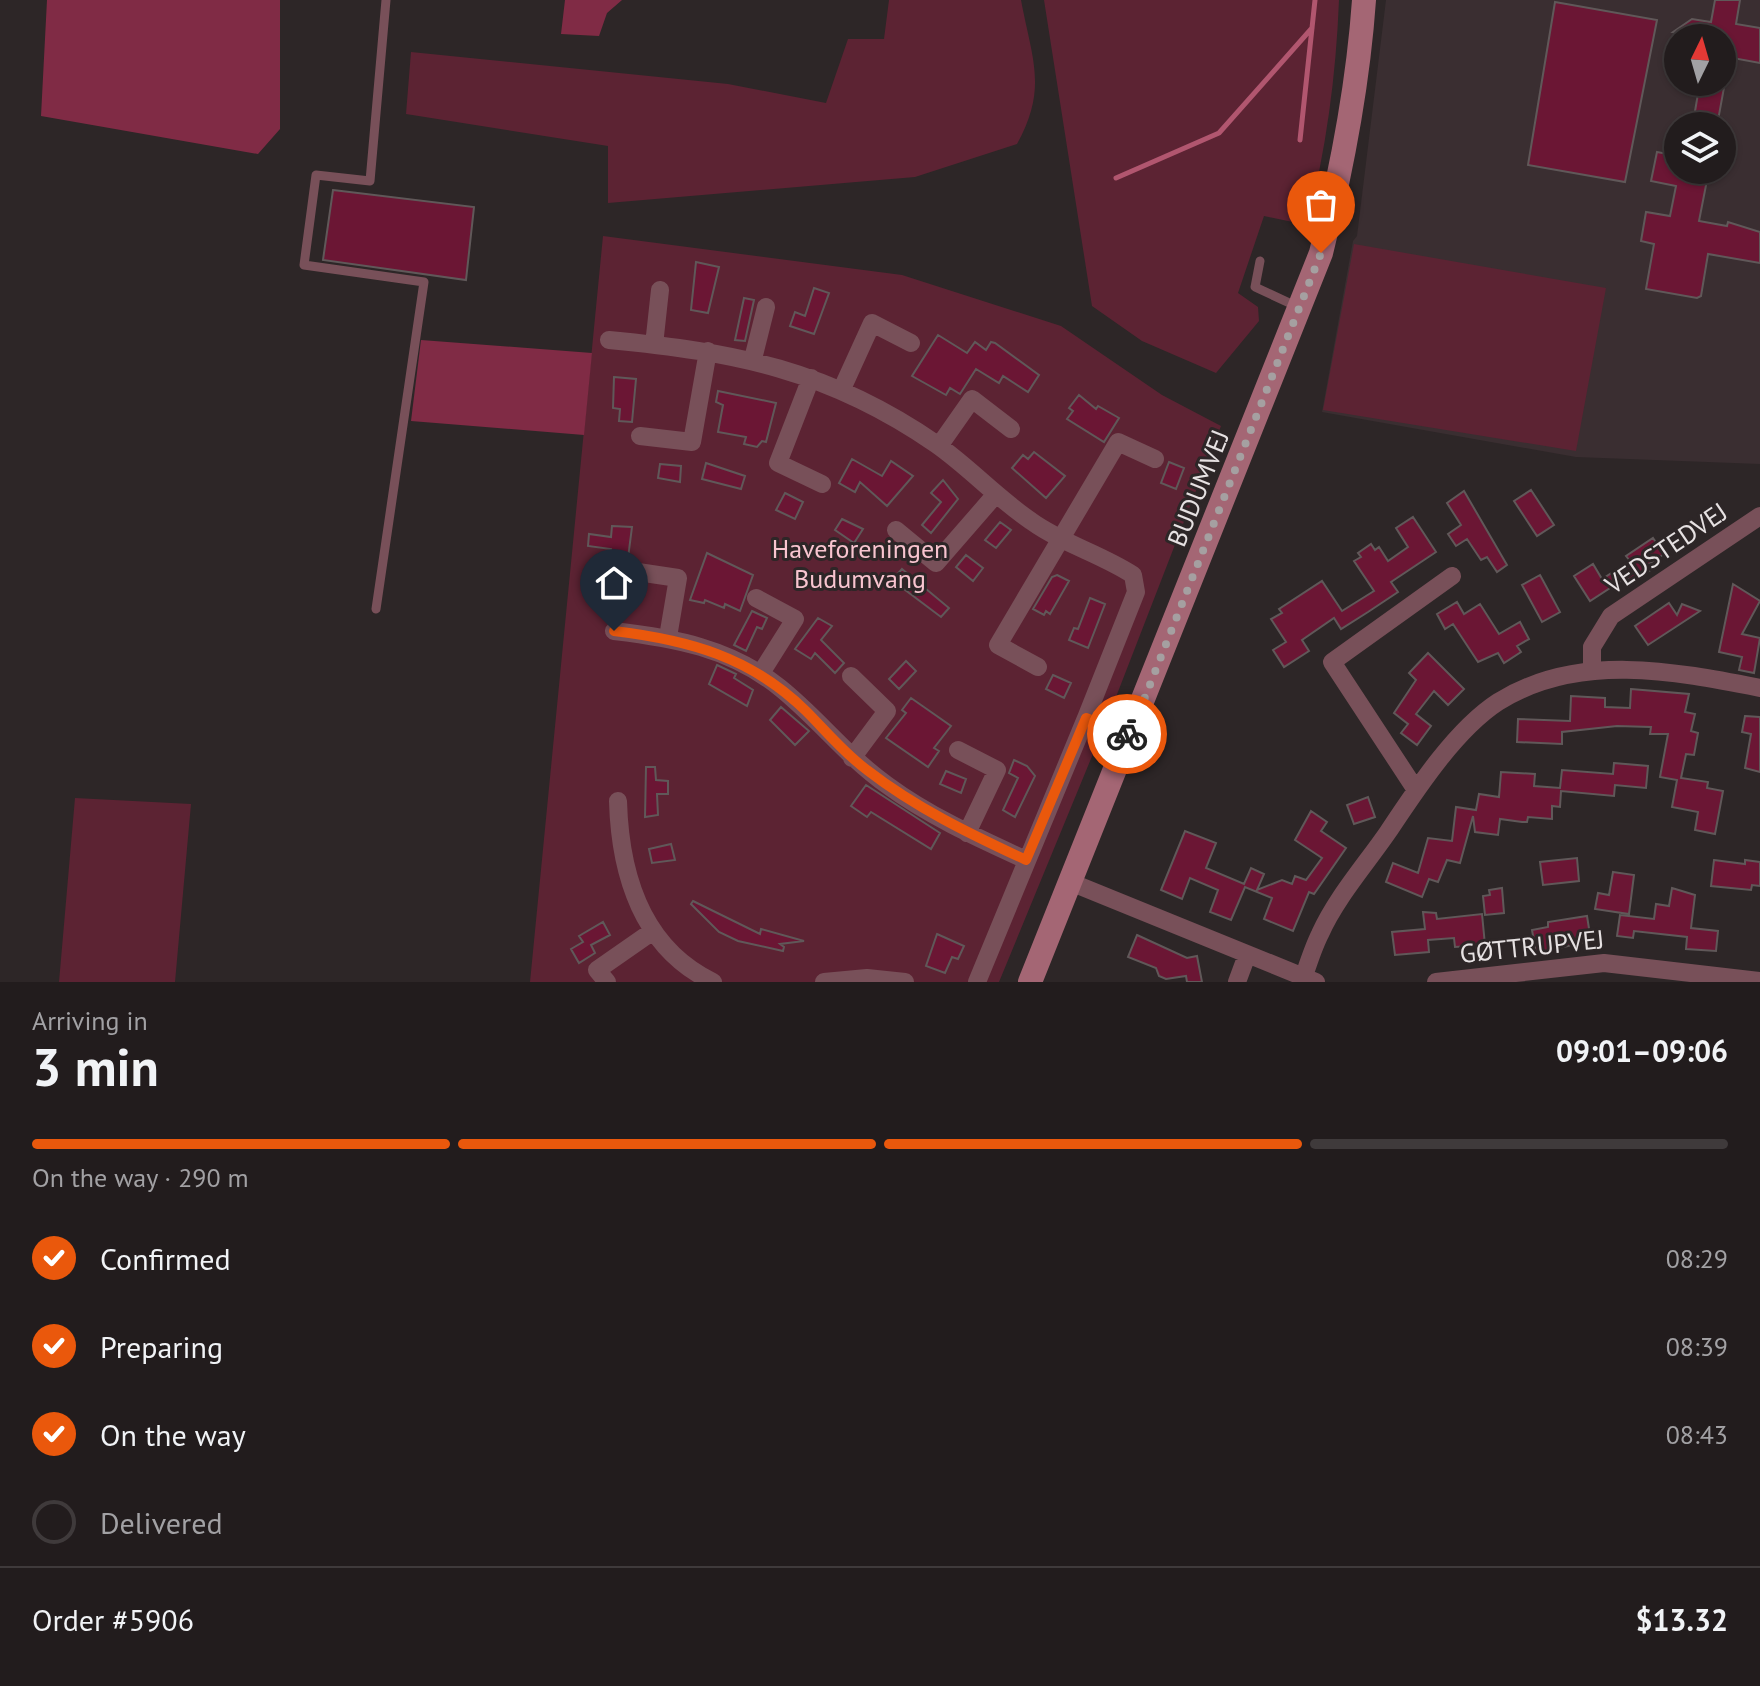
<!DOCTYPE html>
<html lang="en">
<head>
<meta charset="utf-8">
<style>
	:root { --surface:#221c1d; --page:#2a2526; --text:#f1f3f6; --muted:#a2a1a4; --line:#3f3a3b; --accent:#ea580c }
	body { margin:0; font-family:"PT Sans",sans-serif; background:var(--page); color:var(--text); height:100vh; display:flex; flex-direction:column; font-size:30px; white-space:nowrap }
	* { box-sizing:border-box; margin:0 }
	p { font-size:26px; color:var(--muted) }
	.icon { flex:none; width:44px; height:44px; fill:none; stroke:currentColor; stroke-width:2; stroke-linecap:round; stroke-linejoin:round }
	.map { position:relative; height:982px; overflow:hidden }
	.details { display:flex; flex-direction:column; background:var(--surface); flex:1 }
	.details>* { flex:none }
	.needle { width:52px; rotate:5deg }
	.fabs { position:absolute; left:1664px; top:24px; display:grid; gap:16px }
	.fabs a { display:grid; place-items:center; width:72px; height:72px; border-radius:50%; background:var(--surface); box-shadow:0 2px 6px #0004,0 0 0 2px var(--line); font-size:40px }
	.pin { position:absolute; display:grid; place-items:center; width:68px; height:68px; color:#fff; margin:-82px -34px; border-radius:50% 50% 50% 0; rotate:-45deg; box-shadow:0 0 8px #0007 }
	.pin .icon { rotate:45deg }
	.courier { position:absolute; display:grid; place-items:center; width:80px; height:80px; margin:-40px; border:6px solid #ea580c; border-radius:50%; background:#fff; color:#222; box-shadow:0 2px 10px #0007 }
	.summary em { font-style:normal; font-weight:700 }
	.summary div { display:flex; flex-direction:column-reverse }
	.summary { display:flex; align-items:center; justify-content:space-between; height:136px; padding:0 32px }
	h1 { font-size:52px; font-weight:700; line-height:60px }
	.bar { display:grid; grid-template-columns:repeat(4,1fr); gap:12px 8px; align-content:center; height:96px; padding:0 32px }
	.bar i { height:10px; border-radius:6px; background:var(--line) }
	.bar .current { background:var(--accent) }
	.bar p { grid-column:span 4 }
	.line { display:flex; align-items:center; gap:20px; padding:0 32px; border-top:2px solid var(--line) }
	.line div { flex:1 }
	ol { padding:0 32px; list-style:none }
	li { display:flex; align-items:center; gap:24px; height:88px }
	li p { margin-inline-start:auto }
	li .icon { padding:8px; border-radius:50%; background:var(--accent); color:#fff; stroke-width:4 }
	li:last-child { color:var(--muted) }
	li i { width:44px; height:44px; border:4px solid var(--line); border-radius:50% }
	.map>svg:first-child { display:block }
	.built { fill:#3a2e31; fill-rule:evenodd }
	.green { fill:#5c2333 }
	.forest { fill:#802b45 }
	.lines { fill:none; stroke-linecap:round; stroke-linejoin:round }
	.stream { stroke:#b1566f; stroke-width:5 }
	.building { fill:#6b1634; stroke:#605859; stroke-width:2 }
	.lane { stroke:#785059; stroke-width:9 }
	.street { stroke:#785059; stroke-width:18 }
	.secondary { stroke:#a46674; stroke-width:24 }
	.done { stroke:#a5a0a1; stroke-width:8; stroke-dasharray:0 14.4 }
	.route { stroke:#ea580c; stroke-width:10 }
	.labels { text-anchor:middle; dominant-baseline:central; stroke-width:6; stroke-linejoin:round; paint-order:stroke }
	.street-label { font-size:26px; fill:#e6e1e2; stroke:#2d2627 }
	.park-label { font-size:26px; fill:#f8c4cf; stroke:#2d2627 }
</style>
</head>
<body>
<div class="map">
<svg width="1760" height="982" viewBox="0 0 1760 982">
	<rect width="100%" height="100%" fill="#2d2627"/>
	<path class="built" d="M1386,0H1760V464L1576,457L1322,412L1353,241L1357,236ZM1678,38H1722V82H1678ZM1678,126H1722V170H1678Z"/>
	<path class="green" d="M889,0H1021C1032,59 1048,88 1017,144L915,177L608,203V146L406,114L411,52L728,84L826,103L848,39H884Z
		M1044,0H1339C1336,77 1326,150 1307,225L1264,216L1238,293L1258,307L1259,321L1216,373L1142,341L1092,306Z
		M603,236L902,275L1061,326L1162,395L1221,426L1109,715L999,982H530Z
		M1354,244L1606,288L1576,451L1323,410Z
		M75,798L191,804L175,982H59Z"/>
	<path class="forest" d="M47,0H280V129L258,154L41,116Z
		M565,0H622L607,13L599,36L561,34Z
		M421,340L592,353L584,435L411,421Z"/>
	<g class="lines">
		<path class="stream" d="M1300,140L1315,0
			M1116,178L1219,133L1312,28"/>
	</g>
	<path class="building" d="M1715,0H1740L1736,24L1760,28V63L1722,56V38L1673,32L1692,19L1711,22Z
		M1555,2L1657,20L1625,182L1528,165Z
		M1700,82H1725L1717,126L1693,123Z
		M1657,152L1678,156V170H1709L1699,221L1727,226L1728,222L1760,232V263L1708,254L1701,296L1697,298L1646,289L1654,244L1641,241L1646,212L1670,216L1676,186L1651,181Z
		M333,190L474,207L466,280L323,260Z
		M696,262L719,267L708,313L691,310Z
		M814,288L829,293L814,334L790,326L795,312L805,316Z
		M744,298L754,300L745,341L735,340Z
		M938,335L967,353L975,342L986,350L991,342L995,343L1039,375L1028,392L1003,376L999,383L976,369L960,394L950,388L946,395L912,376Z
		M614,377L636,379L632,422L619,421L620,409L613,408Z
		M718,391L776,403L766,442L762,441L757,447L744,444L746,437L718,432L723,405L716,402Z
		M1079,395L1096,409L1098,406L1119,418L1104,442L1067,419L1073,411L1069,408Z
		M1034,452L1065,476L1046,498L1012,468L1023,455L1028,459Z
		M852,459L882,476L891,461L913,476L887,506L860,482L855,492L839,483Z
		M1169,462L1184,468L1176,489L1161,483Z
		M706,463L745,476L741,489L702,479Z
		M660,464L681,466L680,482L658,478Z
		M943,480L958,499L931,533L922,525L941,502L931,493Z
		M1531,490L1554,525L1537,536L1514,501Z
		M1464,491L1507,565L1497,572L1487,557L1481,560L1467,539L1456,546L1448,534L1461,525L1447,503Z
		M785,493L803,502L795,519L776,510Z
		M1413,517L1436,552L1391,582L1398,592L1368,612L1341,629L1334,618L1302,640L1309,651L1284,667L1273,650L1286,642L1271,619L1282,613L1279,609L1322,581L1342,611L1374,591L1354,561L1361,557L1358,553L1371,544L1375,550L1379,547L1388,561L1408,547L1396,528Z
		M842,519L863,529L854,543L835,530Z
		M1000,522L1011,530L996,548L985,540Z
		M612,526L632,527L627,566L609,564L611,549L588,546L589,534L611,537Z
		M1653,538L1664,554L1649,564L1652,569L1632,583L1627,577L1590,601L1574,576L1593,564L1602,579L1630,561L1626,556Z
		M707,553L753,575L740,611L725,604L724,608L705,600L704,603L690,600Z
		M966,555L983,568L973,581L956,567Z
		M902,569L949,608L941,617L892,580Z
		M1057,575L1069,581L1050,614L1046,611L1044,615L1033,609L1052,577Z
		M1540,575L1560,612L1542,622L1522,585Z
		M1733,584L1760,601L1742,634L1760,638L1754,673L1739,670L1742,657L1719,652Z
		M1090,598L1105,604L1088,648L1069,640L1074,628L1078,629Z
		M1457,602L1464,614L1480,604L1499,634L1520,622L1529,639L1517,646L1521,652L1504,663L1498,653L1478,662L1453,624L1445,629L1437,614Z
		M1669,603L1677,615L1682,604L1700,611L1648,645L1635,626Z
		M752,611L767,618L762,629L757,627L746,651L734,645Z
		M818,618L832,626L821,640L844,663L835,673L815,653L811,659L795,649Z
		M1428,653L1464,689L1448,705L1434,691L1416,714L1431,726L1417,745L1401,733L1408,724L1394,713L1416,680L1409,673Z
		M906,661L916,671L899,689L889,679Z
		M717,665L736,674L734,678L753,690L747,706L709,684Z
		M1053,675L1071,683L1064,698L1046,689Z
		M1631,689L1689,694L1685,712L1695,714L1691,731L1698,733L1694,755L1686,754L1681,778L1708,782L1707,788L1723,791L1715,834L1695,830L1698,812L1672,807L1677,780L1660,777L1668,734H1650L1651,727L1617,726L1562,732V744L1517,742L1518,719L1570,721L1571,696L1605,698V707L1630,708Z
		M911,698L951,726L934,748L939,751L928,767L886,738L906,713L902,710Z
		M781,707L809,731L795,745L770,720Z
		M1745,716L1760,717V772L1745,768L1751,734L1742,732Z
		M1014,760L1027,766L1035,776L1015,817L1003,810L1018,778L1009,773Z
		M1614,763L1648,766L1646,788L1615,785L1614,796L1561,791L1560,807L1552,806V819L1528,817L1527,822H1522L1500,819L1498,835L1475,832L1473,816L1460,863L1447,860L1438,882L1429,879L1422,897L1386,882L1393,863L1418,873L1428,838L1452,841L1456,807L1476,810L1479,794L1499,797L1501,772L1535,774L1534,786L1560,788L1562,770L1613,774Z
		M646,767H655L656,780L668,781V794H657L658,815L645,817Z
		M946,771L966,779L961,793L940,784Z
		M866,785L940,833L931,849L871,812L867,817L851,806Z
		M1368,797L1375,817L1354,824L1347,805Z
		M1311,811L1327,822L1321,831L1346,848L1314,894L1309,892L1293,931L1264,919L1272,898L1245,887L1231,920L1210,912L1218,890L1190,878L1182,899L1161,890L1185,831L1216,843L1206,868L1244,884L1251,868L1264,874L1257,890L1282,880L1292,884L1295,876L1306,880L1322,858L1295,840Z
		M671,844L675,860L652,863L649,849Z
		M1577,858L1579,881L1543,885L1540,862Z
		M1714,860L1745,864V860L1760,862V886L1752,885L1751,890L1711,886Z
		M1613,872L1634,875L1629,914L1595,909L1598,893L1609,895Z
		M1502,888L1504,913L1485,915L1483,896L1490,895L1489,890Z
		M1672,888L1695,895L1691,928L1718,931L1716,951L1686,949L1687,937L1634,931L1633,938L1617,936L1620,915L1654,919L1656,904L1669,906Z
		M693,901L760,934L761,929L804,941L780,944L784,947L783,951L738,941L719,932L691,904Z
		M1423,912L1436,913L1437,919L1482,914L1485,945L1455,947L1454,938L1428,940L1429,952L1395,955L1392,932L1425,929Z
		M1587,916L1591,941L1536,953L1532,930L1548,927V922Z
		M603,922L610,935L591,945L595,953L579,963L571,949L583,942L579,936Z
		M937,934L964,946L958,959L952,957L945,973L926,966Z
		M1137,935L1187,958L1197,956L1202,982H1187L1186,976L1166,979L1159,976L1156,968L1128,957Z"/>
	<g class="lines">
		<path class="lane" d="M1260,261L1255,287L1298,307
			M376,609L424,282L304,265L316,175L370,181L386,0"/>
		<path class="street" d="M609,340C735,352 829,370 936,444C969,467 997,498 1031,521C1063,544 1101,554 1133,575L1136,592L1086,718L1130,735
			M654,345L660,290
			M753,359L766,307
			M811,378L778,463L822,484
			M841,391L872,323L911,343
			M640,436L692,442L708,351
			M939,446L972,399L1011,429
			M896,530L936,563L996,494
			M638,572L678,578L668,637
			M756,598L795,619L761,673
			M614,631C674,638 730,648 779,687C817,717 846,756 887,785C929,816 978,838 1026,860
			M1038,667L998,645L1118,442L1155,459
			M1592,671V647L1611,616L1760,516
			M851,676L887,711L852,758
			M958,750L997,770L967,833
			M1416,790L1332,662L1452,576
			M618,801C620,874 642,948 713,982
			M1070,882L1316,982
			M1303,979C1308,964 1313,948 1320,934C1336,898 1366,864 1388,832C1416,790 1455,730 1498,702C1578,652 1674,671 1760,688
			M607,982L597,970L653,931
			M824,982L867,978L905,982
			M977,982L1086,718
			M1237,982L1247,955
			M1436,982L1604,963L1760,981"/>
		<path class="secondary" d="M1030,982L1321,253C1342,169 1358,87 1364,0"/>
	</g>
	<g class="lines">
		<path class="done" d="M1127,734L1130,735L1321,253"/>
		<path class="route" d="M614,631C689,640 751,657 806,711C826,731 844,753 867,770C916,808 970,834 1026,860L1086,718L1127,734"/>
	</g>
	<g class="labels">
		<g class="street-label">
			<text transform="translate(1198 488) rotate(-68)">BUDUMVEJ</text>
			<text transform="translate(1666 548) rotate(-34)">VEDSTEDVEJ</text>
			<text transform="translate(1532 946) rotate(-6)">GØTTRUPVEJ</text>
		</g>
		<g class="park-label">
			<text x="860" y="548">Haveforeningen<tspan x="860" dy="30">Budumvang</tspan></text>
		</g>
	</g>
</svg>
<div class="fabs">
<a><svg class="needle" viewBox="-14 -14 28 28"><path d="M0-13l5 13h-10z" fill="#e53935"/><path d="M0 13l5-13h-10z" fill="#a2a1a4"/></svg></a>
<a><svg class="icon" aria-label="layers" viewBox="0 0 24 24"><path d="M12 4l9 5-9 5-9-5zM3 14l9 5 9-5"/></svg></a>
</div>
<div class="pin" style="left:1321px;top:253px;background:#ea580c"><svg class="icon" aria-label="bag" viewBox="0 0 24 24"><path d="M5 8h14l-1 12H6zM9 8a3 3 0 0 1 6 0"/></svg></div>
<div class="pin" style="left:614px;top:631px;background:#1f2937"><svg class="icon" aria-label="home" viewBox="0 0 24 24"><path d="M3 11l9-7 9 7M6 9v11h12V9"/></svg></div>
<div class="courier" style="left:1127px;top:734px"><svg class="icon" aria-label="bike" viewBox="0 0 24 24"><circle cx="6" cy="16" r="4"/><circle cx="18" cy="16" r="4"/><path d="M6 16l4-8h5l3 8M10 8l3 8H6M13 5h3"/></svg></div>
</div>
<section class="details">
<div class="summary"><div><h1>3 min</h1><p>Arriving in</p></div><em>09:01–09:06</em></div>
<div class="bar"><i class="current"></i><i class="current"></i><i class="current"></i><i></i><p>On the way · 290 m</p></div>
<ol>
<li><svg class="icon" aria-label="check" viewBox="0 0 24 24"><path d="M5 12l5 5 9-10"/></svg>Confirmed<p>08:29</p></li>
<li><svg class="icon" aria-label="check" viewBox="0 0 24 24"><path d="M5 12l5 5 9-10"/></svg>Preparing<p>08:39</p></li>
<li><svg class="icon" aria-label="check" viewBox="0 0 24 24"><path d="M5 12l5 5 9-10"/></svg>On the way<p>08:43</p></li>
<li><i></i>Delivered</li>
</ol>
<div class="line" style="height:104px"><div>Order #5906</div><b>$13.32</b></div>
</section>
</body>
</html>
